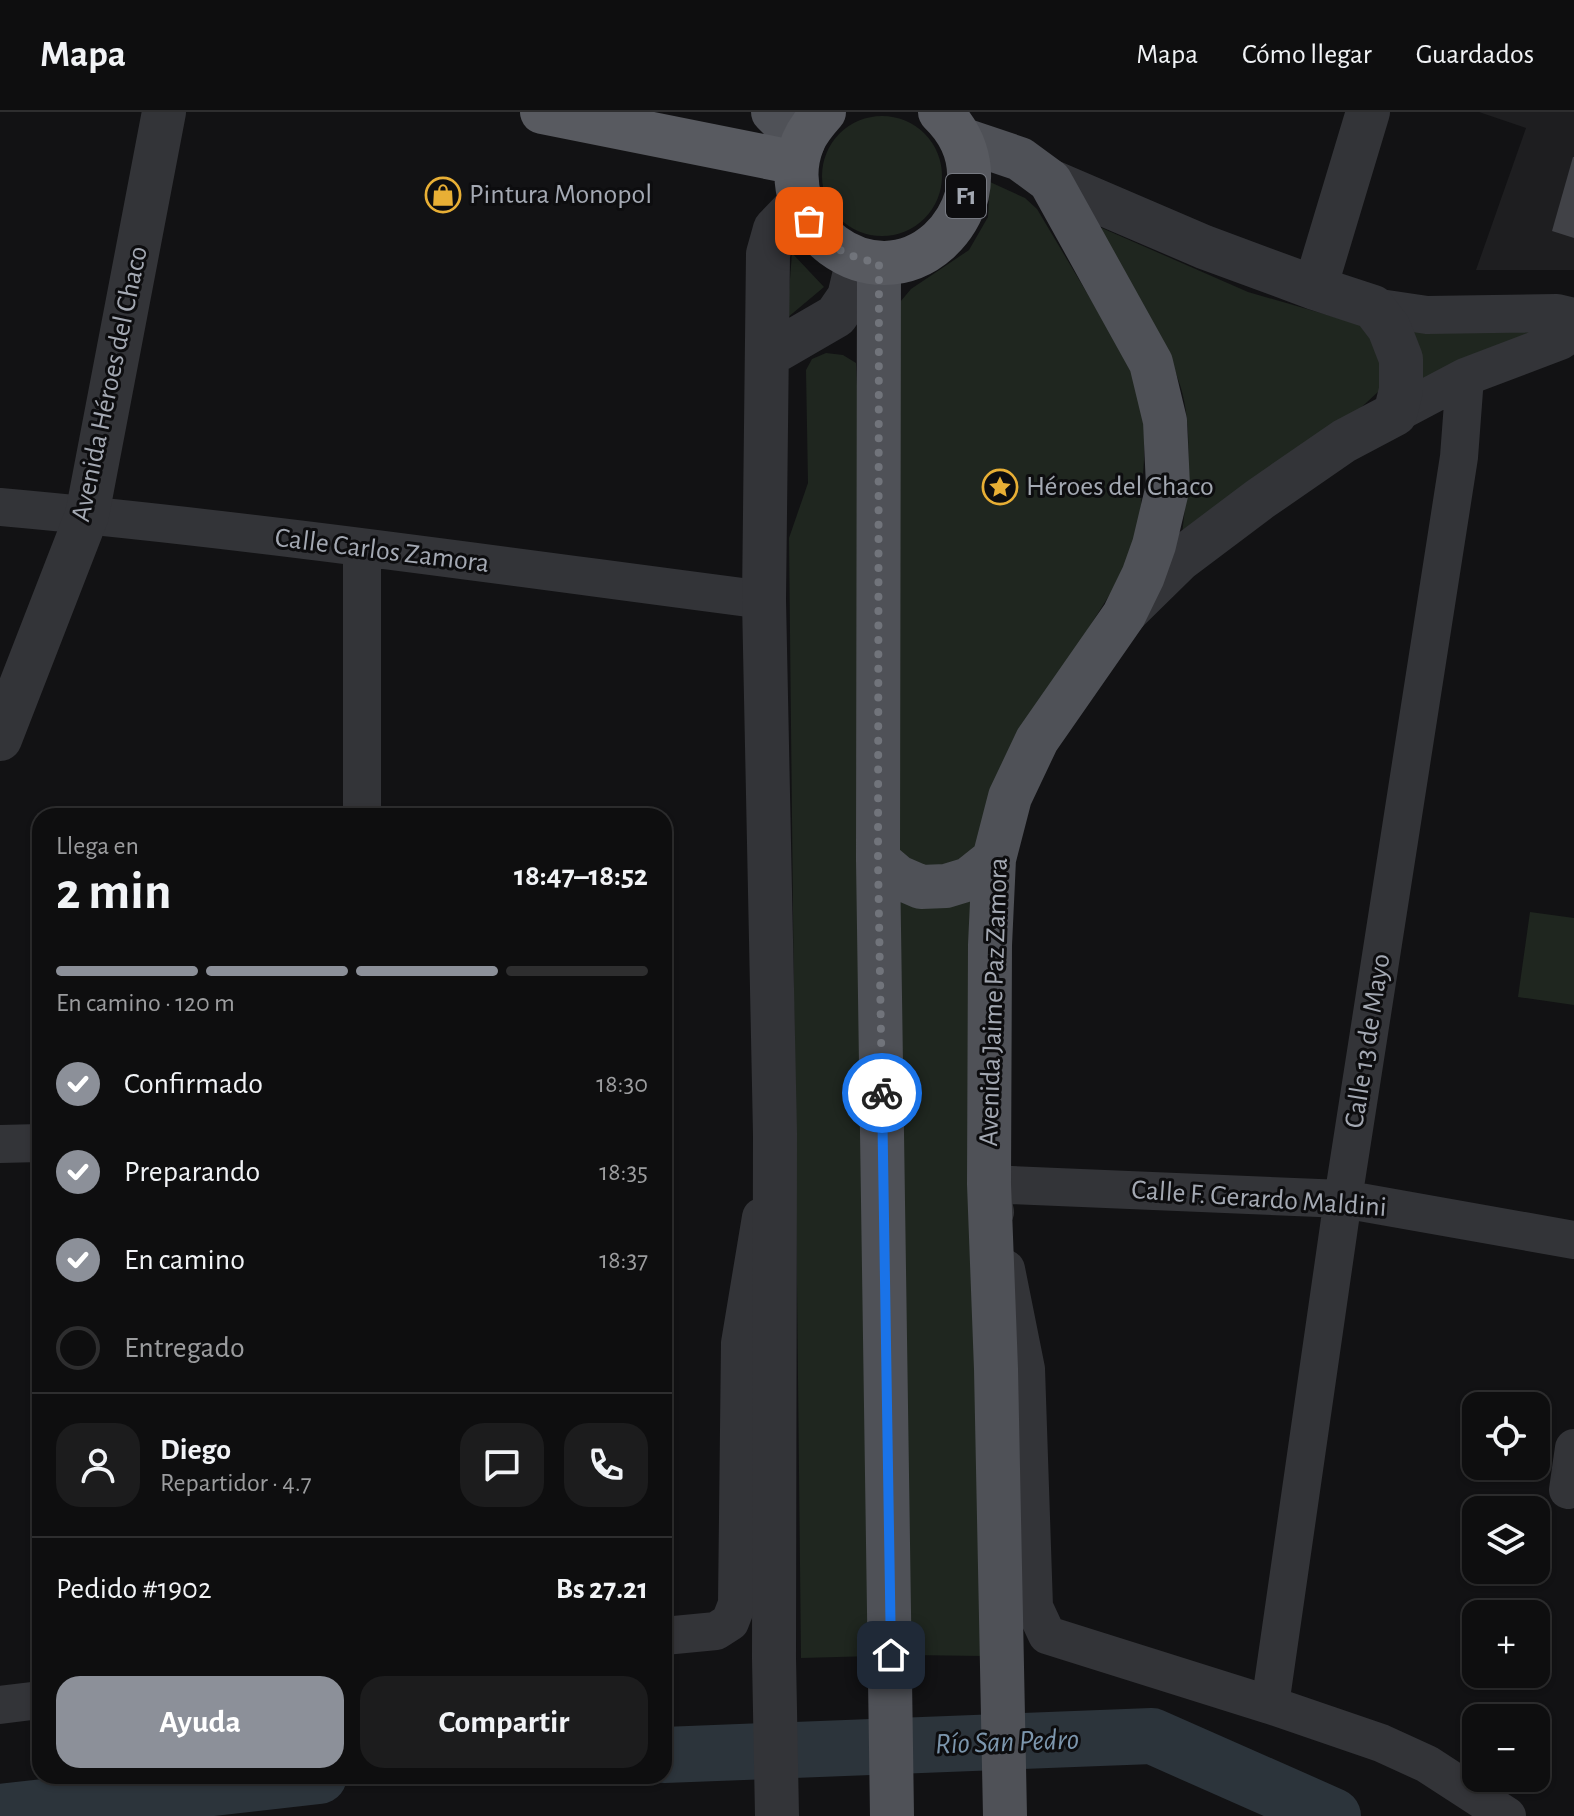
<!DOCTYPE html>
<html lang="es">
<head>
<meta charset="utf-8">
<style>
	:root { --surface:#0e0e0f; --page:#1c1c1d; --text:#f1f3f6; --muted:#9b9c9e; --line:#2e2e2f; --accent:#8c9099 }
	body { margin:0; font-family:"Alegreya Sans",sans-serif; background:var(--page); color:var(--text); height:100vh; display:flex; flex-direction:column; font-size:30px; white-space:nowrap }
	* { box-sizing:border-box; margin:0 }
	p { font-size:26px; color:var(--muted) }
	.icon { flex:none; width:44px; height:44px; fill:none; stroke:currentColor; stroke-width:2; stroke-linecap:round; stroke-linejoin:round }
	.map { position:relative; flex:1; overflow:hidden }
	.panel { position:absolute; left:32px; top:696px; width:640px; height:976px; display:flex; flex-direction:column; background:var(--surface); border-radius:24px; box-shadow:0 2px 6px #0004,0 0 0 2px var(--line) }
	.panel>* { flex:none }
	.buttons { position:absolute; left:1462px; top:1280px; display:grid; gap:16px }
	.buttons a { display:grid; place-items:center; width:88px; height:88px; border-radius:16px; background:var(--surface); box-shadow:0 2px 6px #0004,0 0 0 2px var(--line); font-size:40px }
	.pin { position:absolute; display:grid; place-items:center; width:68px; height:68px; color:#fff; margin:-34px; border-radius:16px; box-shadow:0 4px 12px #0006 }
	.courier { position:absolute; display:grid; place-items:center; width:80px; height:80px; margin:-40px; border:6px solid #1a73e8; border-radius:50%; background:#fff; color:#222; box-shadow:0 2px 10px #0007 }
	.overview em { font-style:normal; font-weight:600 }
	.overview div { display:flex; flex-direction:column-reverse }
	.overview { display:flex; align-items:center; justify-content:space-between; height:136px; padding:0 24px }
	h1 { font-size:52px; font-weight:600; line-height:60px }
	.bar { display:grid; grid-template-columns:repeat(4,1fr); gap:12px 8px; align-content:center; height:96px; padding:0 24px }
	.bar i { height:10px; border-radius:6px; background:var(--line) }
	.bar .selected { background:var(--accent) }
	.bar p { grid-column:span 4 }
	.line { display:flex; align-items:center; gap:20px; padding:0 24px; border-top:2px solid var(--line) }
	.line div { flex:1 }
	.round { display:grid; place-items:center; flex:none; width:84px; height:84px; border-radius:24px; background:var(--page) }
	ol { padding:0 24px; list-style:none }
	li { display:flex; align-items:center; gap:24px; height:88px }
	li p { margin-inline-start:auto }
	li .icon { padding:8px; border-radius:50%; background:var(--accent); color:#fff; stroke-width:4 }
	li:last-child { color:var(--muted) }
	li i { width:44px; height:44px; border:4px solid var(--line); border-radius:50% }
	.cta { display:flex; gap:16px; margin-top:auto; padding:16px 24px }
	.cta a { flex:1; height:92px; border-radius:24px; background:var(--accent); color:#fff; font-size:32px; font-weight:600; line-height:92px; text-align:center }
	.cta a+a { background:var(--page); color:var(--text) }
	header { display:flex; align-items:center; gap:48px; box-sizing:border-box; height:112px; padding:0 40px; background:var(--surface); border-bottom:2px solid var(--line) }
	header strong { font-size:38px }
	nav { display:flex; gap:44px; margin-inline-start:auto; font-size:28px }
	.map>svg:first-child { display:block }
	.built { fill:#1e1e20 }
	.green { fill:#1f261f }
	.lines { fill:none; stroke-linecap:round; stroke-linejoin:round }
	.river { stroke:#2c343b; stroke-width:56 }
	.building { fill:#414247 }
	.minor { stroke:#333438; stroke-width:38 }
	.tertiary { stroke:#333438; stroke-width:44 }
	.primary { stroke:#4f5157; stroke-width:44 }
	.trunk { stroke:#585a60; stroke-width:44 }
	.done { stroke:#71747b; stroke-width:8; stroke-dasharray:0 14.4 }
	.route { stroke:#1a73e8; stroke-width:10 }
	.labels { text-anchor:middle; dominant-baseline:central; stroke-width:6; stroke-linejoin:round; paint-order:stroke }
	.shield { fill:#0d0d0f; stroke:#777a82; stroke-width:2 }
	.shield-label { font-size:26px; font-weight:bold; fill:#a4a9b3 }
	.poi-label { font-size:28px; fill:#a4a9b3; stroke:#0d0d0f; text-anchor:start }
	.street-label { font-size:28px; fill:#a4a9b3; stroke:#0d0d0f }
	.water-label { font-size:30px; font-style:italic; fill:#7c96ad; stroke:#0d0d0f }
</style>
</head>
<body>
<header>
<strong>Mapa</strong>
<nav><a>Mapa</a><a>Cómo llegar</a><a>Guardados</a></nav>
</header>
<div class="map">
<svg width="1574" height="1704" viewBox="0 0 1574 1704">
	<rect width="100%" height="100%" fill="#121214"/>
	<path class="built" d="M1479,0H1574V158H1476L1526,16Z"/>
	<path class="green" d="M822 64a60 60 0 1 1 120 0a60 60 0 1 1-120 0Z
		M990,70L1025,86L1037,97L1131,255L1144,299V348L1140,408L1122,463L1088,517L968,749L915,760L896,735L895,196L911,177L969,138L988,105Z
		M1095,113L1248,180L1362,213L1380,226L1379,279L1340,315L1182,423C1187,377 1194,321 1181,276C1165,222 1123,162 1095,113Z
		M792,141L824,175L787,206Z
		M1412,218L1553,219L1420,270Z
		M826,241L843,243L856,251L864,426L874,1544L801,1546L789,426L808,371L806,258L812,247Z
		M900,784L970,788L983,1544L910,1543Z
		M1530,800L1574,806V893L1518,885Z"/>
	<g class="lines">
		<path class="river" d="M664,1643L1152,1624L1333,1704
			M0,1700L319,1664"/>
	</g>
	<path class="building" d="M1573,45H1574V126L1552,119Z"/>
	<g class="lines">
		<path class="minor" d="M1373,195L1427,203L1557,201L1574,205
			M1395,302L1465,265L1560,229L1574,220
			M0,395C255,418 510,455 764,488
			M362,436V704
			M0,1032L40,1031
			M995,1100L989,1072L1343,1087L1574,1128
			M1006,1157L1026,1257L1034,1495L1047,1523L1270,1593L1381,1631L1427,1652L1507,1704
			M1568,1378L1574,1336
			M664,1524L716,1519L730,1510L737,1492L740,1231L761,1105
			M0,1593L40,1588
			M1270,1593L1343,1087L1459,345L1465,265"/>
		<path class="tertiary" d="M1050,69L1204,135L1315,176L1373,195L1389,216L1401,247V278L1395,302L1344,329L1260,387L1179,448L1126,500
			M1315,176L1368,0
			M767,244L836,204L849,185L858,147
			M0,627L87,403L164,0
			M777,1704L774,1546L775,1022L764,488L768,142L775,117L801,90"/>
		<path class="primary" d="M773,0L803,30
			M961,27L1020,47L1050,69L1151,251L1165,309L1168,374L1154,433L1143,464L1124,503L1037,628L1010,685L994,747L990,833L989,1072L996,1257L1005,1704
			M879,151L878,748L892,1704
			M878,748L898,765L921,775L946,774L969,767L994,747"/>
		<path class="trunk" d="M542,0L797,51
			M824,0C816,9 808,18 803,30C770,113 871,190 939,129C953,116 962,101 967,83C974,51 963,22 940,0"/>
	</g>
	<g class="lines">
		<path class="done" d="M809,109C830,135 846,145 879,151L878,748L882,981"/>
		<path class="route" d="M882,981L891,1543"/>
	</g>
	<defs>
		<g id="shop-ring" transform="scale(1.8)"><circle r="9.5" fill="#0d0d0f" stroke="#e8af35" stroke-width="1.5"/><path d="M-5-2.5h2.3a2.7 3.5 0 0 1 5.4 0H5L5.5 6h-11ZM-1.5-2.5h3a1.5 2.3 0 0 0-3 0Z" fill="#e8af35"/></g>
		<g id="sight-ring" transform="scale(1.8)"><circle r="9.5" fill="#0d0d0f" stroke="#e8af35" stroke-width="1.5"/><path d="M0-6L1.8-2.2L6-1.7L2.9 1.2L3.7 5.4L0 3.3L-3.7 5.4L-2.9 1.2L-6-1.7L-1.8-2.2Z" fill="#e8af35"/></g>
	</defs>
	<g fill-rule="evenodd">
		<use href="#shop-ring" x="443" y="83"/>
		<use href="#sight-ring" x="1000" y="375"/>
	</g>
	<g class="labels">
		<rect class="shield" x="946" y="62" width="40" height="44" rx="6"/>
		<g class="shield-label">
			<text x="966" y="84">F1</text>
		</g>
		<g class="poi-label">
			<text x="469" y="83">Pintura Monopol</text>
			<text x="1026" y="375">Héroes del Chaco</text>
		</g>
		<g class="street-label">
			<text transform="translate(110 272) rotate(-78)">Avenida Héroes del Chaco</text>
			<text transform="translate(382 439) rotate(7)">Calle Carlos Zamora</text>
			<text transform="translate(994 890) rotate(-88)">Avenida Jaime Paz Zamora</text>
			<text transform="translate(1368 929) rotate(-81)">Calle 13 de Mayo</text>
			<text transform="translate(1259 1087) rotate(4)">Calle F. Gerardo Maldini</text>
		</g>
		<g class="water-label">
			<text transform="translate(1007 1630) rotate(-2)">Río San Pedro</text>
		</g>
	</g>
</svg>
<div class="buttons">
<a><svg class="icon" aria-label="locate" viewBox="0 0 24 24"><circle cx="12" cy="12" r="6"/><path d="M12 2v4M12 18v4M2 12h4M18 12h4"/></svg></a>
<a><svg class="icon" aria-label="layers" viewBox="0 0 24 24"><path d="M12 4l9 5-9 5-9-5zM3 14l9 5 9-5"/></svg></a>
<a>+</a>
<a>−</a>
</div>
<div class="pin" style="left:809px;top:109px;background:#ea580c"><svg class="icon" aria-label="bag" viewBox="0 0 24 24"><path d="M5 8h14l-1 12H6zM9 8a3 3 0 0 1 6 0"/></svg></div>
<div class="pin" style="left:891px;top:1543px;background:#1f2937"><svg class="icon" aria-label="home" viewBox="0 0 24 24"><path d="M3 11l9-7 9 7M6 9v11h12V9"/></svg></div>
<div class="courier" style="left:882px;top:981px"><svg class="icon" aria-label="bike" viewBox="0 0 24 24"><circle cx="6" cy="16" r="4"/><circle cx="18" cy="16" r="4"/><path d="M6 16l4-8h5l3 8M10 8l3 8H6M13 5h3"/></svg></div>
<section class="panel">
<div class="overview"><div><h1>2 min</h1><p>Llega en</p></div><em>18:47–18:52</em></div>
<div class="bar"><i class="selected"></i><i class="selected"></i><i class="selected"></i><i></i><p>En camino · 120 m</p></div>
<ol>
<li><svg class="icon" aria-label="check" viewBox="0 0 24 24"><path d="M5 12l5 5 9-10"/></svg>Confirmado<p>18:30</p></li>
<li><svg class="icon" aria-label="check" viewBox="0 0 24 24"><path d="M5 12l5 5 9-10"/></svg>Preparando<p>18:35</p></li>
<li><svg class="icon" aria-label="check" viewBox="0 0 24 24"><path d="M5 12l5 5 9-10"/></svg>En camino<p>18:37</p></li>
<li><i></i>Entregado</li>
</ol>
<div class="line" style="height:144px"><a class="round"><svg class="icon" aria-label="person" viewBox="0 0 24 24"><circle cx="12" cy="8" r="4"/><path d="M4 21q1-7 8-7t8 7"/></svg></a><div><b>Diego</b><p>Repartidor · 4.7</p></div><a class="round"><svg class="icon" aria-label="chat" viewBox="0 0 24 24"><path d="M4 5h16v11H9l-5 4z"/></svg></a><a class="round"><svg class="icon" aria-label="phone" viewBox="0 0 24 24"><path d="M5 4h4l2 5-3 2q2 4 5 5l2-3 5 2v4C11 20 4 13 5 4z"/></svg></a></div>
<div class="line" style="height:104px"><div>Pedido #1902</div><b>Bs 27.21</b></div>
<div class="cta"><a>Ayuda</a><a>Compartir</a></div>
</section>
</div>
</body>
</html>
